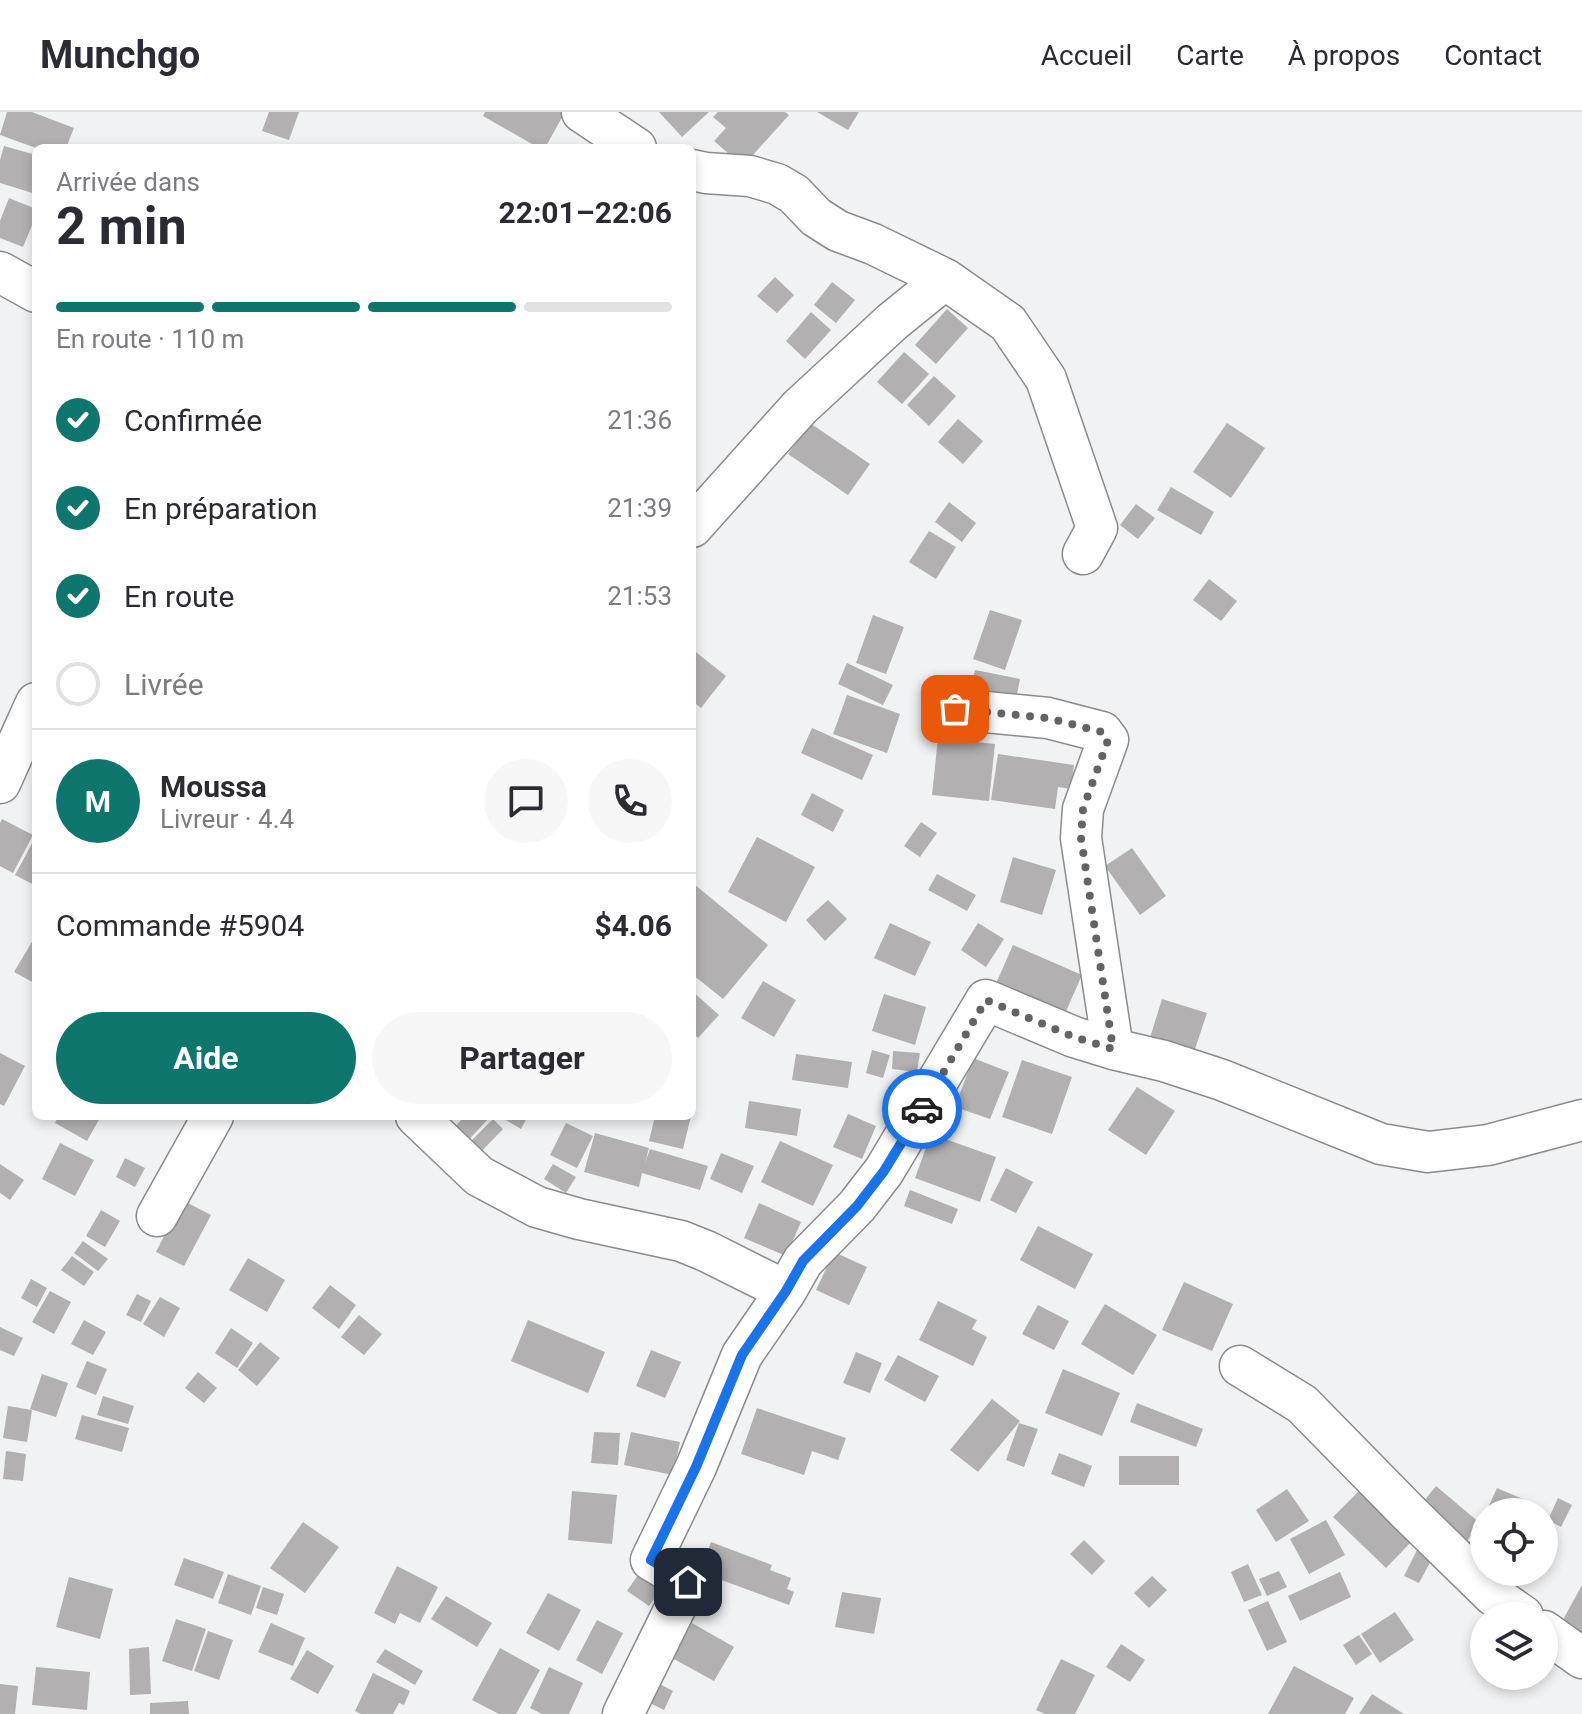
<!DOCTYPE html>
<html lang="fr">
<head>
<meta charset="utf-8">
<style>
	:root { --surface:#fff; --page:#f7f7f7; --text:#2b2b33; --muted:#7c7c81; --line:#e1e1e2; --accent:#0f766e }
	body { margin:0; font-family:Roboto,sans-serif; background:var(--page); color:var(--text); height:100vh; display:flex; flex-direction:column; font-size:30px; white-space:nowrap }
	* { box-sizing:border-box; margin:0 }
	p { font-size:26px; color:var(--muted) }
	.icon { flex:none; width:44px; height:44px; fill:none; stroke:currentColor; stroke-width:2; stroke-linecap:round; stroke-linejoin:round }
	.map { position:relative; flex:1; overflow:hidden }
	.drawer { position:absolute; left:32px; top:32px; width:664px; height:976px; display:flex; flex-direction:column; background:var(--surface); border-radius:12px; box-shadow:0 4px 12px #0003 }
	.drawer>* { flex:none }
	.buttons { position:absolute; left:1470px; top:1386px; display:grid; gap:16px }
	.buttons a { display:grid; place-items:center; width:88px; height:88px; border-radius:50%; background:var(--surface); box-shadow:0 4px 12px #0003; font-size:40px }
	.pin { position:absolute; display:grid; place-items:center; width:68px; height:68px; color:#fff; margin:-34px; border-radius:16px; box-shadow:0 4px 12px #0006 }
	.courier { position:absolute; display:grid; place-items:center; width:80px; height:80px; margin:-40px; border:6px solid #1a73e8; border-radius:50%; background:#fff; color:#222; box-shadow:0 2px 10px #0007 }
	.head em { font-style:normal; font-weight:700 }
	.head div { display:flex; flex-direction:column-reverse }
	.head { display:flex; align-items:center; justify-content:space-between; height:136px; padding:0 24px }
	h1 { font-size:52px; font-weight:700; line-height:60px }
	.bar { display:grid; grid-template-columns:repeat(4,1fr); gap:12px 8px; align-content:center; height:96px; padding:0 24px }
	.bar i { height:10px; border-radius:6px; background:var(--line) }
	.bar .current { background:var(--accent) }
	.bar p { grid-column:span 4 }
	.line { display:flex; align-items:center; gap:20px; padding:0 24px; border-top:2px solid var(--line) }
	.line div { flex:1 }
	.round { display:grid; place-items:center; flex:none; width:84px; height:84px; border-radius:42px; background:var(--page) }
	ol { padding:0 24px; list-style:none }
	li { display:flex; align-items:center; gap:24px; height:88px }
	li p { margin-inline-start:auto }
	li .icon { padding:8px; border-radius:50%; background:var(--accent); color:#fff; stroke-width:4 }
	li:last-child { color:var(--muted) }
	li i { width:44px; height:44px; border:4px solid var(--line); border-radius:50% }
	.action { display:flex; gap:16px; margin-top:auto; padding:16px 24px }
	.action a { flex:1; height:92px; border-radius:48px; background:var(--accent); color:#fff; font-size:32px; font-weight:700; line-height:92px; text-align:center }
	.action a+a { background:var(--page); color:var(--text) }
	header { display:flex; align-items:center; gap:48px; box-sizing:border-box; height:112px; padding:0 40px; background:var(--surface); border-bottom:2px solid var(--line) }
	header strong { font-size:38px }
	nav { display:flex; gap:44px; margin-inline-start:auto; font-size:28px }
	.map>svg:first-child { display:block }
	.building { fill:#b2b0b1 }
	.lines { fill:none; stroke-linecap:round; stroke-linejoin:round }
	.minor-casing { stroke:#8a8b8d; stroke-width:43 }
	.minor { stroke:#fff; stroke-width:40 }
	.done { stroke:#626364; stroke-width:8; stroke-dasharray:0 14.4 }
	.route { stroke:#1a73e8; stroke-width:10 }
</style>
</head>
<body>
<header>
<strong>Munchgo</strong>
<nav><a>Accueil</a><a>Carte</a><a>À propos</a><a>Contact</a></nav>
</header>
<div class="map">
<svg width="1582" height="1602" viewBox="0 0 1582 1602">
	<rect width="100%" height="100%" fill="#f0f2f4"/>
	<path class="building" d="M7,0H32L74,16L66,36H36L0,23Z
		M269,0H299L289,28L262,19Z
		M485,0H565L545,36H539L483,4Z
		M659,0H709L682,25Z
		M718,0H785L789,3L743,54L714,29L726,16L713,5Z
		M817,0H859L848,18Z
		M4,34L36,43V82L0,71V48Z
		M9,86L36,97V104L23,135L0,126V109Z
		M775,165L794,183L777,201L757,184Z
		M832,170L855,188L836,211L814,193Z
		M947,197L968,216L936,252L915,233Z
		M811,200L831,218L805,247L786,229Z
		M904,240L929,262L902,292L877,270Z
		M934,264L956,284L929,314L907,293Z
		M958,307L983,329L963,352L938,330Z
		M810,311L870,352L848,383L788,342Z
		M1227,311L1265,336L1231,386L1193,360Z
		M1171,375L1214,400L1201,423L1157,398Z
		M949,390L976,411L962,430L935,410Z
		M1136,392L1155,406L1138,427L1120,413Z
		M929,419L956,435L936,467L909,450Z
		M1209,467L1237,489L1221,509L1193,488Z
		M990,498L1022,508L1005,558L973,547Z
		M873,503L904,515L886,562L856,551Z
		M692,537L726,564L701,596L692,589Z
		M847,551L893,573L883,593L838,572Z
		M975,558L1020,567L1015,592L969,583Z
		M847,583L900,602L887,641L833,622Z
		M812,616L873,643L862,668L801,641Z
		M938,626L995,632L989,689L932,683Z
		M998,642L1074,653L1071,677L1058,675L1055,697L991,688Z
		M812,681L844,698L833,720L801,703Z
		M2,707L33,723L13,761L0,754V711Z
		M921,710L937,721L920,745L904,734Z
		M36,724V774L15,763Z
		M757,725L815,755L786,810L728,780Z
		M1132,736L1166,784L1140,803L1105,754Z
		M1013,745L1056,758L1042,803L1000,790Z
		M937,762L976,783L967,799L928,778Z
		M694,772L768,833L723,887L692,862V774Z
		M828,788L847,807L825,829L806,808Z
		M890,811L931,830L915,864L874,846Z
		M978,811L1004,827L986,855L961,838Z
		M36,823V872L14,860Z
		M1013,833L1082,863L1063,906L994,876Z
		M763,869L796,888L774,925L741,906Z
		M692,879L719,903L698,926L692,920Z
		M884,882L926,895L915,933L872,919Z
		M1162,887L1207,901L1194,940L1150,926Z
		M872,938L890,943L883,966L866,961Z
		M893,939L920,941L917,960L892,957Z
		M0,941L25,954L4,994L0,992Z
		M796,942L852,950L848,976L792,968Z
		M973,946L1009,960L990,1007L955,995Z
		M1022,948L1072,965L1052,1022L1002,1005Z
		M1137,975L1175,999L1146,1043L1108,1018Z
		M749,989L801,997L797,1024L745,1016Z
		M848,1002L876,1014L862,1047L833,1035Z
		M59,1004H101L87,1029L55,1011Z
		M465,1004H491L461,1036L447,1023Z
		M499,1004H528L521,1017Z
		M655,1004H691L683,1037L649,1029Z
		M493,1007L503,1017L475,1046L465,1035Z
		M566,1011L593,1024L577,1056L550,1043Z
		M595,1021L649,1036L645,1051L650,1037L708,1054L700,1078L642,1061L639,1075L584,1060Z
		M931,1022L996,1045L980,1090L915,1066Z
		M780,1029L833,1053L813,1094L761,1070Z
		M60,1031L94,1048L75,1084L42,1067Z
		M721,1041L754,1054L742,1081L710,1067Z
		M125,1046L145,1056L135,1075L116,1065Z
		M0,1052L24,1068L10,1088L0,1081Z
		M553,1052L576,1065L566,1081L544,1067Z
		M1006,1056L1033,1070L1016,1101L990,1088Z
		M910,1078L958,1097L952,1112L904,1094Z
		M182,1088L211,1103L184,1154L156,1140Z
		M759,1091L801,1110L786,1144L744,1126Z
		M101,1098L120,1109L105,1135L86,1124Z
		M1038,1114L1093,1142L1075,1177L1020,1148Z
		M83,1129L108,1147L98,1159L74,1141Z
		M834,1140L867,1155L849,1193L816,1178Z
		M72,1144L94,1160L84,1174L61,1158Z
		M248,1146L285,1168L267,1200L229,1178Z
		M31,1167L47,1176L37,1195L21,1186Z
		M1184,1170L1233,1192L1212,1239L1162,1218Z
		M330,1173L356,1193L339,1217L312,1196Z
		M50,1179L71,1190L54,1222L32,1210Z
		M137,1182L151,1189L141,1210L126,1203Z
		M160,1185L180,1196L164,1225L143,1212Z
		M938,1189L977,1208L972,1217L987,1225L973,1254L919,1228Z
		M1105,1192L1157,1223L1133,1263L1081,1232Z
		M1038,1193L1069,1209L1054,1238L1022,1222Z
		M359,1203L382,1222L364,1243L341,1225Z
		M84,1208L106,1220L93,1243L71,1232Z
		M528,1208L605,1240L588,1281L511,1249Z
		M0,1215L23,1226L14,1244L0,1238Z
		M231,1216L253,1231L237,1256L215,1241Z
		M260,1230L280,1246L257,1274L238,1258Z
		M651,1238L681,1250L665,1286L636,1274Z
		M856,1240L882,1251L870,1281L843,1271Z
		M898,1243L939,1264L925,1290L884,1268Z
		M87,1249L107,1257L96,1283L76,1275Z
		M1063,1257L1120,1281L1102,1324L1045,1301Z
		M198,1260L217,1276L204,1291L185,1276Z
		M42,1262L68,1271L56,1305L30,1297Z
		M103,1284L134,1294L128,1312L97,1303Z
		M992,1287L1020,1309L978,1360L950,1338Z
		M1137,1291L1203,1317L1196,1335L1130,1310Z
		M8,1294L32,1298L27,1330L3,1326Z
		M757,1296L846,1326L838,1348L812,1339L804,1363L741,1342Z
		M82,1303L129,1316L122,1340L75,1327Z
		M1019,1311L1038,1317L1024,1355L1006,1348Z
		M594,1320L620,1321L618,1353L591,1351Z
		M631,1320L680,1330L673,1363L624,1353Z
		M6,1339L26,1342L23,1369L3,1367Z
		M1059,1341L1092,1354L1084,1375L1051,1362Z
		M1119,1344H1179V1373H1119Z
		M1436,1374L1481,1412L1464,1432L1419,1395Z
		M1362,1376L1415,1426L1386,1456L1333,1405Z
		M1497,1376L1525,1388L1519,1400H1486Z
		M1287,1377L1309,1409L1276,1430L1256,1398Z
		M572,1379L617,1383L612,1432L568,1428Z
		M1558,1386L1572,1393L1561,1415L1548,1408Z
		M1484,1405V1438L1472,1433Z
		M1326,1408L1345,1443L1309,1462L1290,1427Z
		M303,1410L339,1435L305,1481L270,1456Z
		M1084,1428L1105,1449L1092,1463L1070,1442Z
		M711,1430L772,1453L770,1458L791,1466L787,1477L794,1480L789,1493L700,1460Z
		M1418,1436L1434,1443L1419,1471L1404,1464Z
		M184,1446L224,1460L213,1487L174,1473Z
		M1248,1452L1262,1483L1244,1490L1231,1460Z
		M397,1454L438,1475L420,1511L400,1501L395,1512L374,1501Z
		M642,1457L664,1473L649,1494L627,1479Z
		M1279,1459L1287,1475L1267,1484L1259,1467Z
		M1340,1460L1351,1485L1300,1509L1288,1484Z
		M228,1462L261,1474L251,1503L218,1491Z
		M1152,1464L1167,1478L1149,1496L1134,1481Z
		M69,1465L113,1477L100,1527L56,1515Z
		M1582,1473V1527L1559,1515Z
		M263,1475L284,1482L277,1503L256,1496Z
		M842,1480L881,1486L874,1522L835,1515Z
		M548,1481L581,1498L559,1539L526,1521Z
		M446,1484L492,1511L477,1535L431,1507Z
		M1268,1489L1287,1530L1267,1539L1248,1498Z
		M1395,1500L1414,1528L1380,1551L1361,1522Z
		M176,1507L206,1517L192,1559L162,1549Z
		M597,1508L623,1521L602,1562L576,1548Z
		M271,1511L305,1526L293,1554L258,1540Z
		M692,1511L734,1535L714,1569L672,1546Z
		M208,1519L233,1528L219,1568L194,1559Z
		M1359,1523L1372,1542L1356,1553L1343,1533Z
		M1121,1532L1145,1548L1130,1570L1106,1555Z
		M149,1535L151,1582L130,1583L129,1537Z
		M500,1536L540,1558L516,1602H499L472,1588Z
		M385,1537L423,1559L415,1573L376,1550Z
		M307,1538L334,1554L318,1582L290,1567Z
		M1061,1547L1095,1563L1075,1602H1045L1036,1598Z
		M1294,1554L1354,1586L1345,1602H1268Z
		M36,1555L90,1560L87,1598L32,1593Z
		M549,1555L583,1571L569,1602H542L530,1596Z
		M373,1561L410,1579L404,1593L399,1591L393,1602H361L355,1599Z
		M656,1570L673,1579L664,1598L646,1589Z
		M0,1572L18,1574L15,1602H0Z
		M1372,1582L1404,1602H1359Z
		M188,1589L189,1602H150V1591Z"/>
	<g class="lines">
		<g class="minor-casing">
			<path id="minor" d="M582,0L636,36
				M692,58L706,61L750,64L777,72L794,82L816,105L838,119L873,132L945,167L1008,211L1046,267L1097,416L1083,442
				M0,160L36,180
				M692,415L800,295L892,210L945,167
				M955,597L1048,606L1102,620L1108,628L1083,697L1081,726L1113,937
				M0,671L36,591
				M416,1004L479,1064L537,1095L579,1107L681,1129L706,1139L786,1179
				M157,1104L213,1004
				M1240,1254L1302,1292L1407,1399L1493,1483L1523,1504
				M1544,1519L1582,1546
				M623,1602L688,1470L651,1448L696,1355L742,1243L786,1179L803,1149L857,1094L884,1059L986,888L1074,925L1113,937L1164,949L1222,968L1381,1032L1428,1040L1488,1033L1582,1008"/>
		</g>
		<use href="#minor" class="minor"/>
	</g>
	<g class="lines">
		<path class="done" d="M922,997L986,888L1074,925L1113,937L1081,726L1083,697L1108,628L1102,620L1048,606L955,597"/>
		<path class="route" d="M688,1470L651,1448L696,1355L742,1243L786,1179L803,1149L857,1094L884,1059L922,997"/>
	</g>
</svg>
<div class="buttons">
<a><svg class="icon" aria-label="locate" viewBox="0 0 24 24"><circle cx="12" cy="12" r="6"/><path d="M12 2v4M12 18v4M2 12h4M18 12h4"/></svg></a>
<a><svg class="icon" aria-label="layers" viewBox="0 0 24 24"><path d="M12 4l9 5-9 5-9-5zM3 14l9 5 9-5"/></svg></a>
</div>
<div class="pin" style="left:955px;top:597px;background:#ea580c"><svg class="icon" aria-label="bag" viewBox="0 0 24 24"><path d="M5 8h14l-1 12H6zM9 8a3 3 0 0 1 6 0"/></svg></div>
<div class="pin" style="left:688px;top:1470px;background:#1f2937"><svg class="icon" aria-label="home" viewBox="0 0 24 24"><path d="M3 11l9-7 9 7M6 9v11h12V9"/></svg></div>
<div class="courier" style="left:922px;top:997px"><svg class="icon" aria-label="car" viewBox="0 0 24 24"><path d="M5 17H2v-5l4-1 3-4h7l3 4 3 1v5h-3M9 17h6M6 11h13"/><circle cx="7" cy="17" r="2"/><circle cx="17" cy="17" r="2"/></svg></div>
<section class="drawer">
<div class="head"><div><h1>2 min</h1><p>Arrivée dans</p></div><em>22:01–22:06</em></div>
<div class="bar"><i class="current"></i><i class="current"></i><i class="current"></i><i></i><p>En route · 110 m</p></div>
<ol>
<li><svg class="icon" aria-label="check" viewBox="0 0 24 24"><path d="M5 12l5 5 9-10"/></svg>Confirmée<p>21:36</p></li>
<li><svg class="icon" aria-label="check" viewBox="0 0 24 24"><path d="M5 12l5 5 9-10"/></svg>En préparation<p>21:39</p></li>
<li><svg class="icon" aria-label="check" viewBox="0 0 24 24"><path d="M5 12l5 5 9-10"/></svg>En route<p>21:53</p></li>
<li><i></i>Livrée</li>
</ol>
<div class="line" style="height:144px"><b class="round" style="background:var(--accent);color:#fff">M</b><div><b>Moussa</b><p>Livreur · 4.4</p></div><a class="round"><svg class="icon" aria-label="chat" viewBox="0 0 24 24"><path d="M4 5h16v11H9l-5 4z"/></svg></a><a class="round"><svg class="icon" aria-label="phone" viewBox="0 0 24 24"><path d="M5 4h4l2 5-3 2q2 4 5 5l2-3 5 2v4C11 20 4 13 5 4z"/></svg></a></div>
<div class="line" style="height:104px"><div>Commande #5904</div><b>$4.06</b></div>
<div class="action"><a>Aide</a><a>Partager</a></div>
</section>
</div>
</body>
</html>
